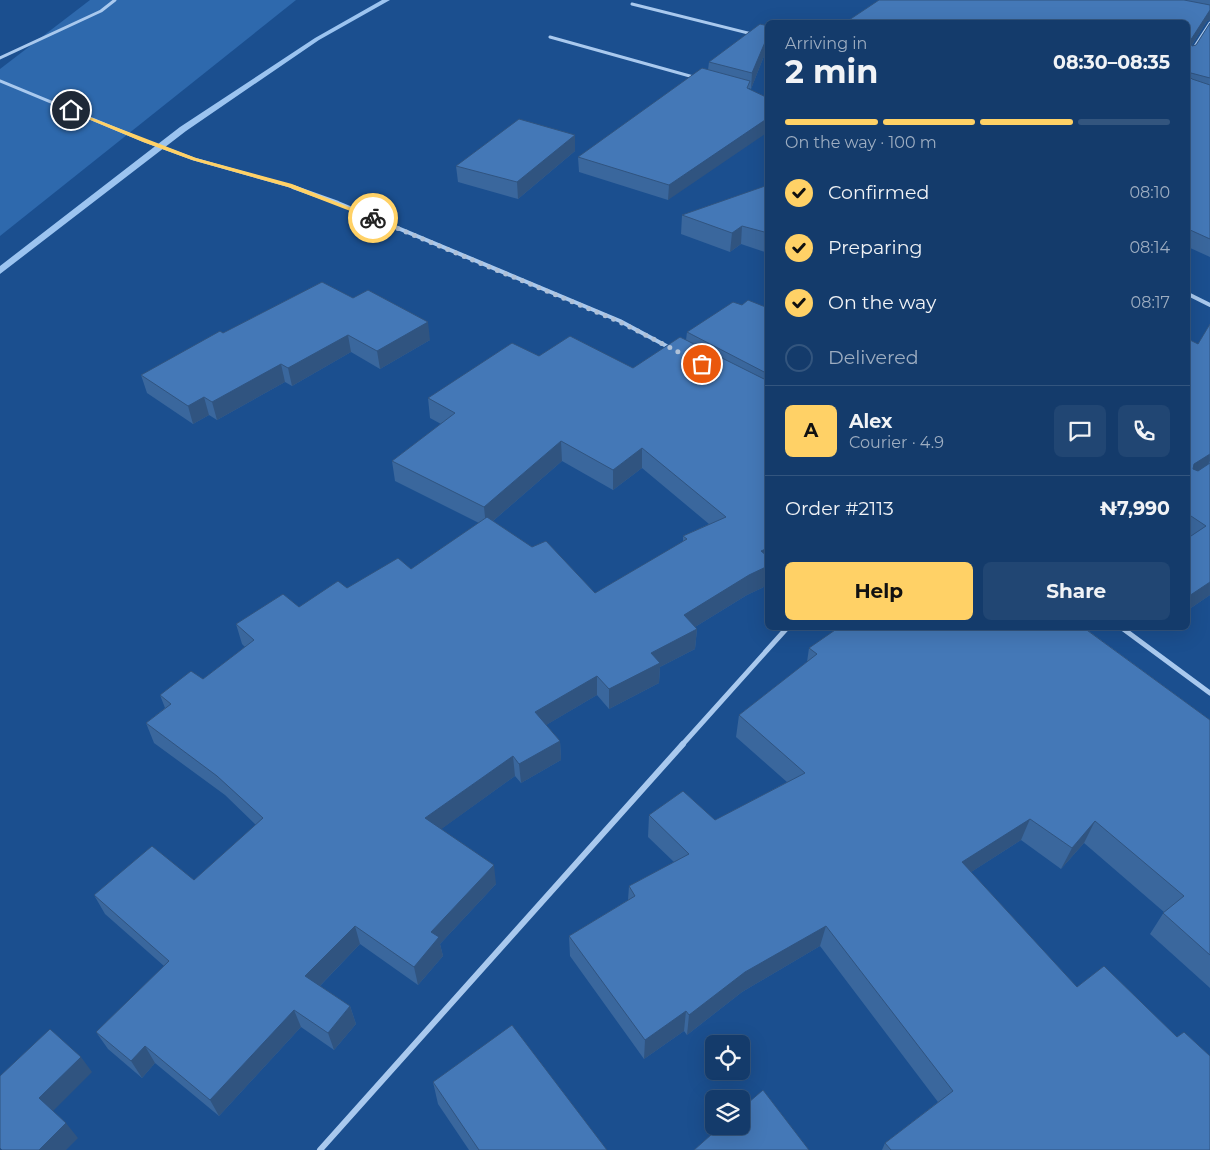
<!DOCTYPE html>
<html lang="en">
<head>
<meta charset="utf-8">
<style>
	:root { --surface:#143b6b; --page:#214673; --text:#f1f3f6; --muted:#9dadc1; --line:#33557e; --accent:#ffd166 }
	body { margin:0; font-family:Montserrat,sans-serif; background:var(--page); color:var(--text); height:100vh; display:flex; flex-direction:column; font-size:19px; white-space:nowrap }
	* { box-sizing:border-box; margin:0 }
	p { font-size:16px; color:var(--muted) }
	.icon { flex:none; width:28px; height:28px; fill:none; stroke:currentColor; stroke-width:2; stroke-linecap:round; stroke-linejoin:round }
	.map { position:relative; flex:1; overflow:hidden }
	.side { position:absolute; left:765px; top:20px; width:425px; height:610px; display:flex; flex-direction:column; background:var(--surface); border-radius:8px; box-shadow:0 5px 20px #0002,0 0 0 1px var(--line) }
	.side>* { flex:none }
	.tools { position:absolute; left:705px; top:1035px; display:grid; gap:10px }
	.tools a { display:grid; place-items:center; width:45px; height:45px; border-radius:8px; background:var(--surface); box-shadow:0 5px 20px #0002,0 0 0 1px var(--line); font-size:25px }
	.pin { position:absolute; display:grid; place-items:center; width:42px; height:42px; color:#fff; margin:-21px; border:2px solid #fff; border-radius:50%; box-shadow:0 1px 5px #0007 }
	.courier { position:absolute; display:grid; place-items:center; width:50px; height:50px; margin:-25px; border:4px solid #ffd166; border-radius:50%; background:#fff; color:#222; box-shadow:0 1px 6px #0007 }
	.summary em { font-style:normal; font-weight:700 }
	.summary div { display:flex; flex-direction:column-reverse }
	.summary { display:flex; align-items:center; justify-content:space-between; height:85px; padding:0 20px }
	h1 { font-size:32px; font-weight:700; line-height:38px }
	.bar { display:grid; grid-template-columns:repeat(4,1fr); gap:8px 5px; align-content:center; height:60px; padding:0 20px }
	.bar i { height:6px; border-radius:4px; background:var(--line) }
	.bar .on { background:var(--accent) }
	.bar p { grid-column:span 4 }
	.line { display:flex; align-items:center; gap:12px; padding:0 20px; border-top:1px solid var(--line) }
	.line div { flex:1 }
	.round { display:grid; place-items:center; flex:none; width:52px; height:52px; border-radius:8px; background:var(--page) }
	ol { padding:0 20px; list-style:none }
	li { display:flex; align-items:center; gap:15px; height:55px }
	li p { margin-inline-start:auto }
	li .icon { padding:5px; border-radius:50%; background:var(--accent); color:#111; stroke-width:4 }
	li:last-child { color:var(--muted) }
	li i { width:28px; height:28px; border:2px solid var(--line); border-radius:50% }
	.cta { display:flex; gap:10px; margin-top:auto; padding:10px 20px }
	.cta a { flex:1; height:58px; border-radius:8px; background:var(--accent); color:#111; font-size:20px; font-weight:700; line-height:58px; text-align:center }
	.cta a+a { background:var(--page); color:var(--text) }
	.map>svg:first-child { display:block }
	.green { fill:#2e69ad }
	.lines { fill:none; stroke-linecap:round; stroke-linejoin:round }
	.stream { fill:#9cc4f0; fill-rule:evenodd }
	.minor-far3 { stroke:#a9c9ee; stroke-width:3 }
	.minor-far2 { stroke:#a9c9ee; stroke-width:4 }
	.minor-far1 { stroke:#a9c9ee; stroke-width:5 }
	.minor { stroke:#a9c9ee; stroke-width:6 }
	.wall { fill:#3a679d; fill-rule:evenodd }
	.shaded-wall { fill:#305480 }
	.building { fill:#4478b7; stroke:#305480 }
	.route { fill:#ffd166 }
	.done { stroke:#afc1d8; stroke-width:5; stroke-dasharray:0 9 }
</style>
</head>
<body>
<div class="map">
<svg width="1210" height="1150" viewBox="0 0 1210 1150">
	<rect width="100%" height="100%" fill="#1b4f8f"/>
	<path class="green" d="M90,0H296L0,236V69Z"/>
	<g class="lines">
		<path class="stream" d="M382,0H390L319,40L186,131L0,274V266L180,127L315,38Z"/>
		<path class="minor-far3" d="M632,4L768,38
			M550,37L697,78
			M1188,57L1210,23
			M0,58L101,11L115,0
			M0,81L145,141L194,159L297,188"/>
		<path class="minor-far2" d="M293,187L338,203L620,321L672,349
			M1188,294L1210,305"/>
		<path class="minor-far1" d="M1122,628L1210,693
			M682,745L787,628"/>
		<path class="minor" d="M320,1150L683,744"/>
	</g>
	<path class="wall" d="M879,0H1210V20L1207,21L1192,45V46L1196,45L1210,23V257L1188,247V22Z
		M768,26V46L751,89L749,88L668,200L579,172L578,157L708,70L709,62Z
		M768,75V90H766Z
		M575,135V151L518,199L458,182L456,166Z
		M768,185V253L741,244L730,252L681,234L682,215Z
		M322,282L430,340L380,369L351,352L292,386L285,382L217,420L209,415L193,424L147,393L141,375L223,333Z
		M742,305L768,308V585L747,595L695,627L697,629L695,649L660,667L659,683L609,709L597,695L546,725L560,741L561,760L521,783L515,776L441,829L496,884L440,944L443,956L418,985L360,944L320,986L350,1006L356,1024L334,1050L301,1027L219,1116L155,1063L142,1078L108,1049L96,1032L164,966L105,914L94,895L194,880L256,825L225,795L154,743L146,723L165,708L160,695L203,679L245,647L242,644L236,624L299,607L347,588L411,569L479,523L395,481L392,461L441,424L430,418L428,398L539,356L633,368L686,340L687,332ZM562,461L613,490L642,468L709,524L683,536V542L595,593L493,521Z
		M1210,324V595L1188,610V339L1198,344Z
		M1086,629L1210,720V988L1150,934L1164,912L1084,843L1061,869L1021,840L971,872L1210,1150H882L885,1143L938,1102L820,946L742,992L687,1035L684,1031L644,1059L570,956L569,936L628,900L629,886L674,862L648,837L649,815L715,820L787,782L736,737L739,715L807,662L809,648Z
		M433,1082L607,1150H469L438,1104Z"/>
	<path class="shaded-wall" d="M1210,10V20L1207,21L1188,51L1190,41Z
		M768,35V46L751,89L752,73Z
		M768,118V132L668,200L669,185Z
		M575,135V151L518,199L517,182Z
		M742,226L741,244L730,252L732,233Z
		M428,322L430,340L380,369L377,351Z
		M348,335L351,352L292,386L288,368Z
		M281,364L285,382L217,420L212,402Z
		M204,397L209,415L193,424L188,406Z
		M561,441L562,461L486,527L484,507Z
		M642,448V468L613,490V470Z
		M1210,454V461L1205,471L1188,482L1194,464Z
		M768,548V585L747,595L682,635L684,615L761,551Z
		M1210,582V595L1188,610V599L1189,596Z
		M697,629L695,649L660,667L659,683L609,709V689L651,653Z
		M597,676V695L536,731L535,712Z
		M560,741L561,760L521,783L519,764Z
		M513,756L515,776L429,838L425,818Z
		M1030,819L1021,840L954,883L962,862Z
		M1095,821L1084,843L1061,869L1072,848Z
		M494,865L496,884L440,944L443,956L418,985L414,967L431,932Z
		M355,926L360,944L312,994L305,976Z
		M826,926L820,946L742,992L687,1035L689,1015L745,972Z
		M350,1006L356,1024L334,1050L328,1033Z
		M294,1010L301,1027L219,1116L210,1100Z
		M686,1011L684,1031L644,1059L645,1040Z
		M145,1046L155,1063L142,1078L131,1061Z
		M81,1057L92,1072L51,1113L39,1098Z
		M66,1123L78,1138L66,1150H39Z"/>
	<path class="building" d="M879,0H1184L1210,5V10L1190,41L1192,46L1196,45L1210,23V78L1191,73L1189,76L1192,79L1210,85V239L1188,229V22H846Z
		M760,24L768,26V35L752,73L709,62Z
		M702,68L750,81L747,88L768,98V118L669,185L578,157Z
		M519,119L575,135L517,182L456,166Z
		M768,185V233L742,226L732,233L682,215Z
		M322,282L353,298L368,290L428,322L377,351L348,335L288,368L281,364L212,402L204,397L188,406L141,375L220,331L223,333Z
		M748,300L768,308V374L687,332L733,302L742,305Z
		M1210,324V454L1194,464L1193,469L1198,471L1210,463V582L1189,596L1188,595V538L1206,526L1188,514V339L1198,344Z
		M570,336L633,368L680,337L768,381V548L761,551L768,557V566L749,575L684,615L697,629L651,653L660,663L609,689L597,676L535,712L560,741L519,764L513,756L425,818L494,865L431,932L439,937L414,967L355,926L305,976L350,1006L328,1033L294,1010L210,1100L145,1046L131,1061L96,1032L169,961L94,895L152,846L194,880L263,818L217,776L146,723L171,704L160,695L191,671L203,679L254,640L236,624L283,594L299,607L338,581L347,588L398,558L411,569L487,517L532,547L546,541L595,593L687,539L683,536L726,517L642,448L613,470L561,441L484,507L392,461L455,413L428,398L512,343L539,356Z
		M838,628H1084L1210,720V955L1163,913L1184,896L1095,821L1072,848L1030,819L962,862L1077,987L1104,966L1177,1037L1184,1032L1210,1056V1150H891L885,1143L953,1091L826,926L745,972L689,1015L686,1011L645,1040L569,936L635,896L629,886L689,854L649,815L683,791L715,820L805,773L739,715L817,654L809,648Z
		M512,1025L607,1150H479L433,1082Z
		M50,1029L81,1057L39,1098L66,1123L39,1150H2L0,1148V1076Z
		M763,1090L809,1150H694L721,1126H741V1109Z"/>
	<path class="route" d="M69,109L196,158L292,184L376,218L371,219L288,187L192,160L143,142L69,111Z"/>
	<g class="lines">
		<path class="done" d="M373,218L620,322L702,364"/>
	</g>
</svg>
<div class="tools">
<a><svg class="icon" aria-label="locate" viewBox="0 0 24 24"><circle cx="12" cy="12" r="6"/><path d="M12 2v4M12 18v4M2 12h4M18 12h4"/></svg></a>
<a><svg class="icon" aria-label="layers" viewBox="0 0 24 24"><path d="M12 4l9 5-9 5-9-5zM3 14l9 5 9-5"/></svg></a>
</div>
<div class="pin" style="left:702px;top:364px;background:#ea580c"><svg class="icon" aria-label="bag" viewBox="0 0 24 24"><path d="M5 8h14l-1 12H6zM9 8a3 3 0 0 1 6 0"/></svg></div>
<div class="pin" style="left:71px;top:110px;background:#1f2937"><svg class="icon" aria-label="home" viewBox="0 0 24 24"><path d="M3 11l9-7 9 7M6 9v11h12V9"/></svg></div>
<div class="courier" style="left:373px;top:218px"><svg class="icon" aria-label="bike" viewBox="0 0 24 24"><circle cx="6" cy="16" r="4"/><circle cx="18" cy="16" r="4"/><path d="M6 16l4-8h5l3 8M10 8l3 8H6M13 5h3"/></svg></div>
<section class="side">
<div class="summary"><div><h1>2 min</h1><p>Arriving in</p></div><em>08:30–08:35</em></div>
<div class="bar"><i class="on"></i><i class="on"></i><i class="on"></i><i></i><p>On the way · 100 m</p></div>
<ol>
<li><svg class="icon" aria-label="check" viewBox="0 0 24 24"><path d="M5 12l5 5 9-10"/></svg>Confirmed<p>08:10</p></li>
<li><svg class="icon" aria-label="check" viewBox="0 0 24 24"><path d="M5 12l5 5 9-10"/></svg>Preparing<p>08:14</p></li>
<li><svg class="icon" aria-label="check" viewBox="0 0 24 24"><path d="M5 12l5 5 9-10"/></svg>On the way<p>08:17</p></li>
<li><i></i>Delivered</li>
</ol>
<div class="line" style="height:90px"><b class="round" style="background:var(--accent);color:#111">A</b><div><b>Alex</b><p>Courier · 4.9</p></div><a class="round"><svg class="icon" aria-label="chat" viewBox="0 0 24 24"><path d="M4 5h16v11H9l-5 4z"/></svg></a><a class="round"><svg class="icon" aria-label="phone" viewBox="0 0 24 24"><path d="M5 4h4l2 5-3 2q2 4 5 5l2-3 5 2v4C11 20 4 13 5 4z"/></svg></a></div>
<div class="line" style="height:65px"><div>Order #2113</div><b>₦7,990</b></div>
<div class="cta"><a>Help</a><a>Share</a></div>
</section>
</div>
</body>
</html>
